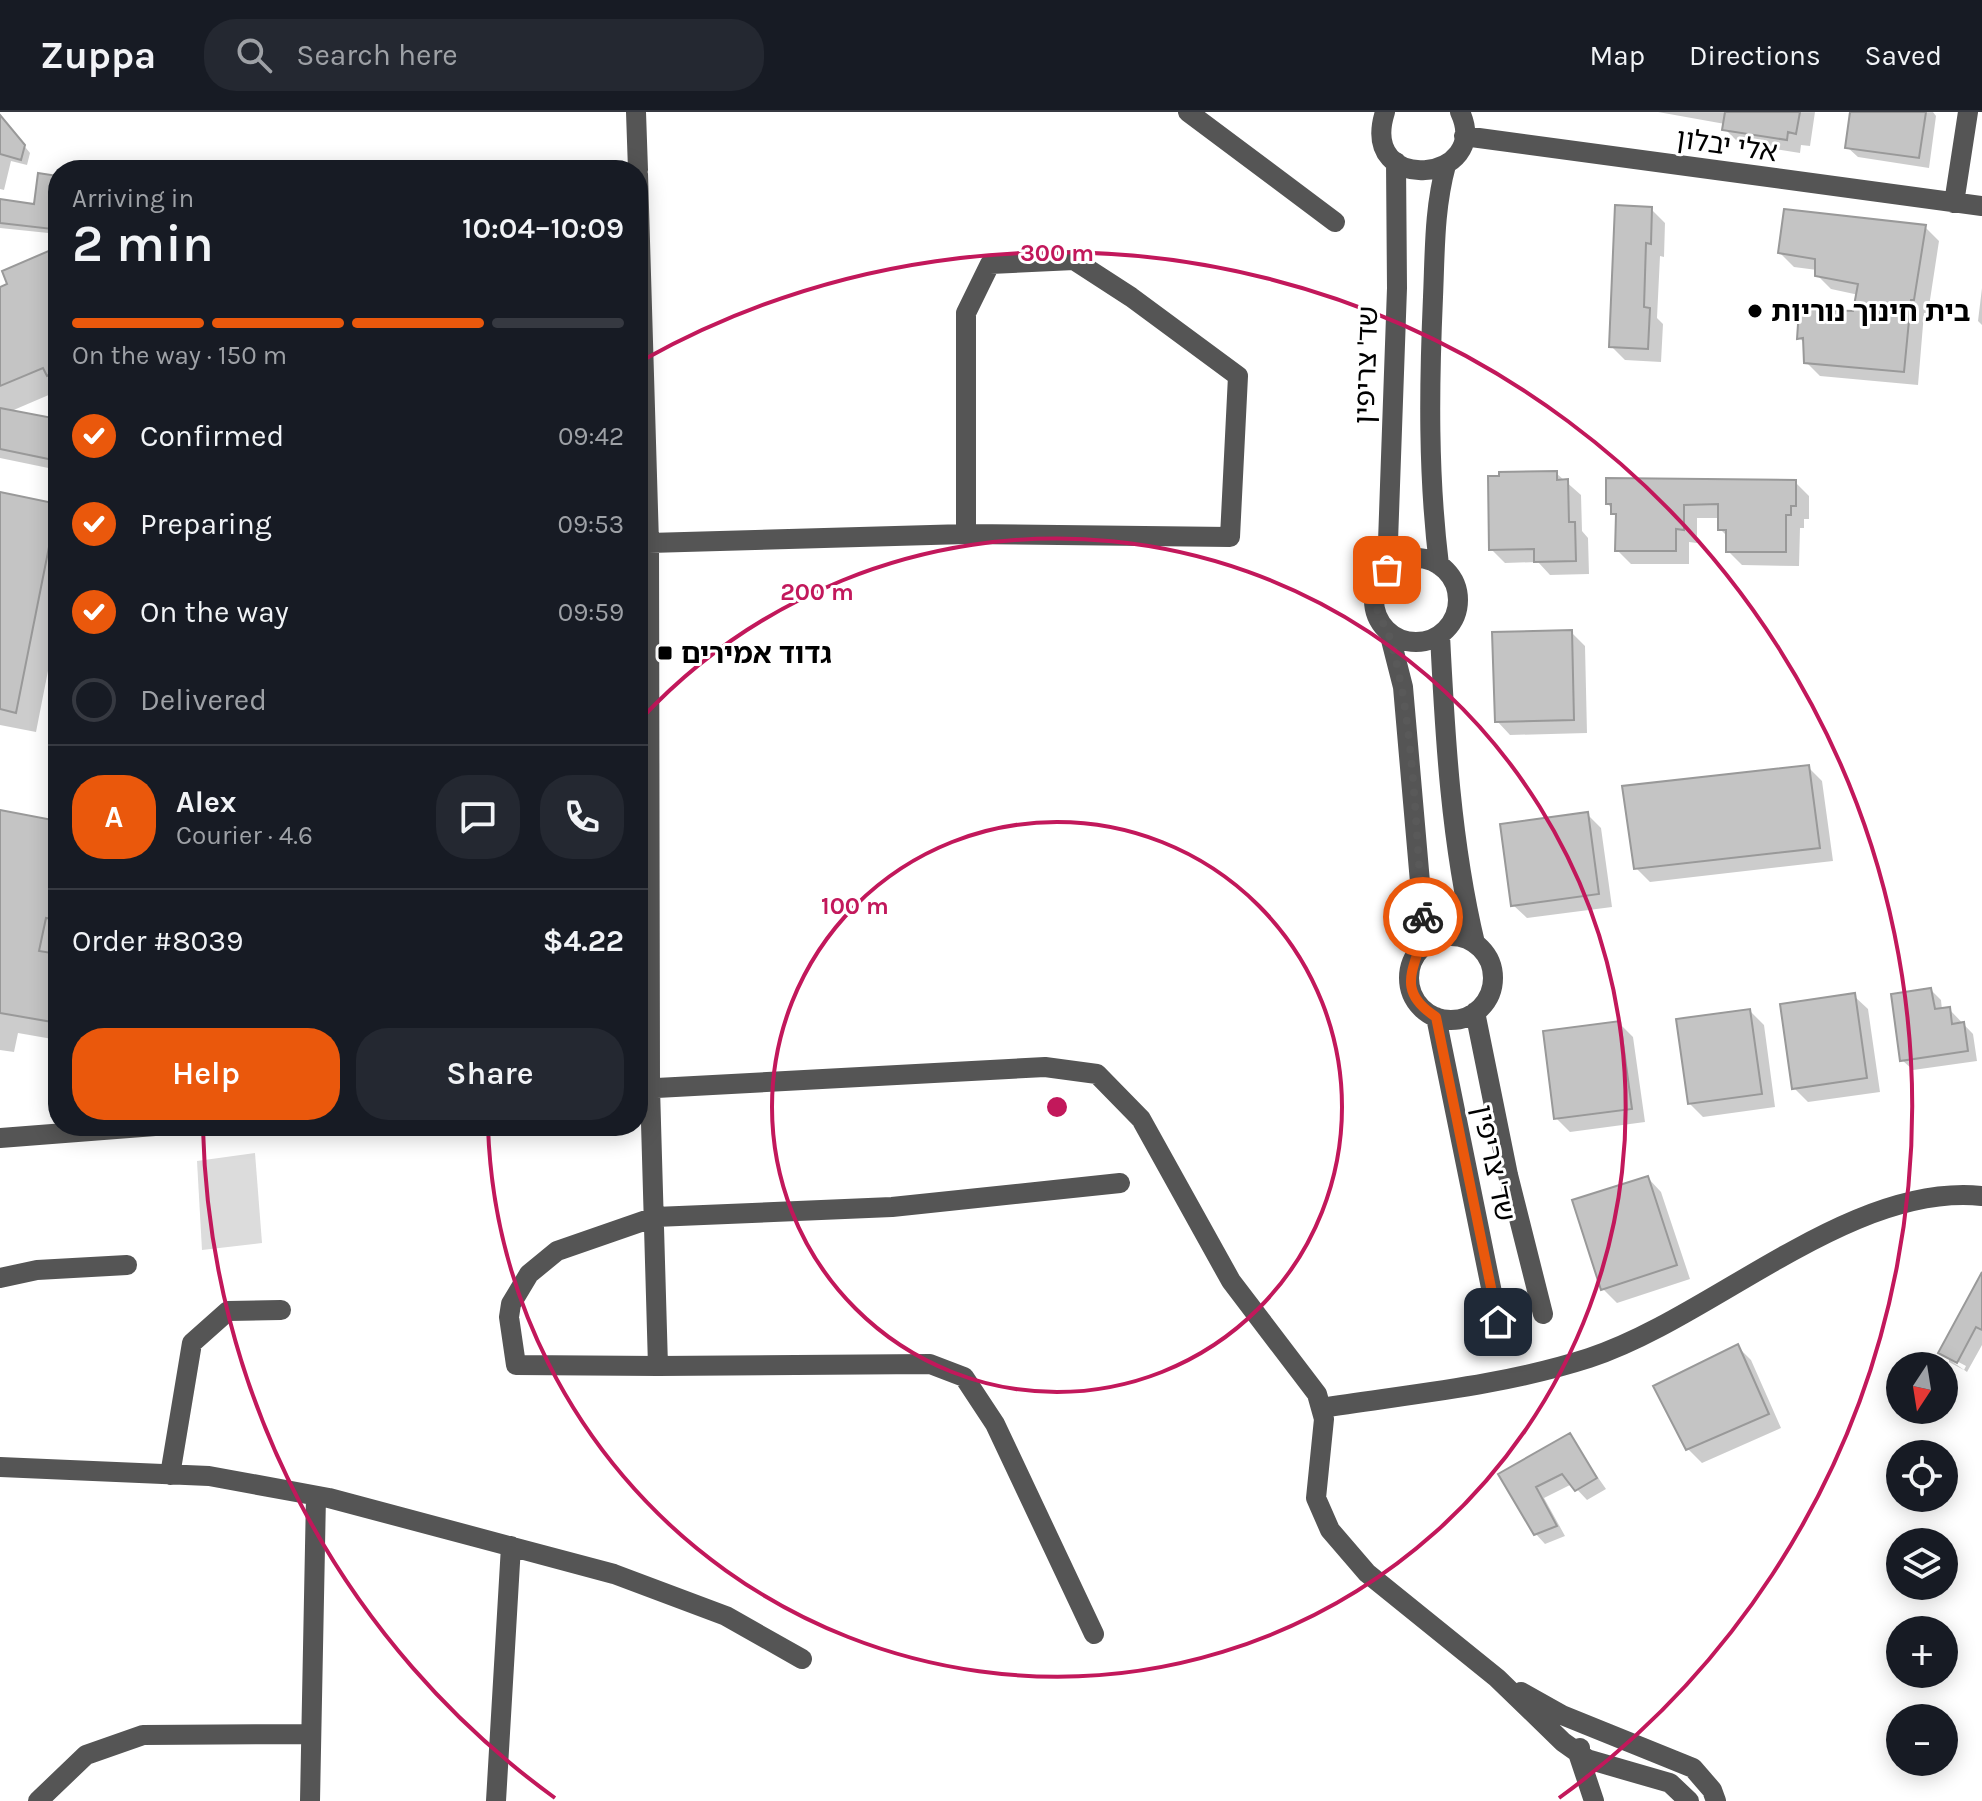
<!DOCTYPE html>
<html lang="en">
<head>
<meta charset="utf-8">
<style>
	:root { --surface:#171b24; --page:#242831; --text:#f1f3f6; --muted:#9ea1a6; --line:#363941; --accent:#ea580c }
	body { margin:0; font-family:Karla,"Noto Sans Hebrew",sans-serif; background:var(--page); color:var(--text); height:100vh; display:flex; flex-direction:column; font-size:30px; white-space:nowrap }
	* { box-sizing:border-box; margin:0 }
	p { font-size:26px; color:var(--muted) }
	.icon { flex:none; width:44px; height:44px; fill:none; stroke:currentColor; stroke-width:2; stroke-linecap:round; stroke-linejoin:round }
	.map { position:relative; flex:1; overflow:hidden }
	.sheet { position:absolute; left:48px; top:48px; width:600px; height:976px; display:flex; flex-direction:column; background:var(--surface); border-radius:32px; box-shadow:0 4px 20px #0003 }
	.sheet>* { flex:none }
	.needle { width:52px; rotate:192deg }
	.buttons { position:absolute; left:1886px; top:1240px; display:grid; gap:16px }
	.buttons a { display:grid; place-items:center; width:72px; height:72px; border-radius:50%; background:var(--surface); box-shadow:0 4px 20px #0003; font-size:40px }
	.pin { position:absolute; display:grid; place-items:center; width:68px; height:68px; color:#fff; margin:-34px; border-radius:16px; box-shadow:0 4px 12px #0006 }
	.courier { position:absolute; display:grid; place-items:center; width:80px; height:80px; margin:-40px; border:6px solid #ea580c; border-radius:50%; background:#fff; color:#222; box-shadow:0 2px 10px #0007 }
	.headline em { font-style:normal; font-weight:600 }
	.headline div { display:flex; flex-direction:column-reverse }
	.headline { display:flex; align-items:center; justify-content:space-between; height:136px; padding:0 24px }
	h1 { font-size:52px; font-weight:600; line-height:60px }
	.bar { display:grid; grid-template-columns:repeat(4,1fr); gap:12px 8px; align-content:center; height:96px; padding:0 24px }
	.bar i { height:10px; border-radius:6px; background:var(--line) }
	.bar .active { background:var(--accent) }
	.bar p { grid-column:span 4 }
	.line { display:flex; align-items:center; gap:20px; padding:0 24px; border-top:2px solid var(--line) }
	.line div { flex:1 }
	.round { display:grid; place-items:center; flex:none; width:84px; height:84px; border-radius:32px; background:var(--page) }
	ol { padding:0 24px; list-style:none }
	li { display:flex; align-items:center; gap:24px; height:88px }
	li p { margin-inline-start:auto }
	li .icon { padding:8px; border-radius:50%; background:var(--accent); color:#fff; stroke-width:4 }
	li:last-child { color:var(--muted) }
	li i { width:44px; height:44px; border:4px solid var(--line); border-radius:50% }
	.action { display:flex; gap:16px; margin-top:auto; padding:16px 24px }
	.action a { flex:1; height:92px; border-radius:32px; background:var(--accent); color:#fff; font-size:32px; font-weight:600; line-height:92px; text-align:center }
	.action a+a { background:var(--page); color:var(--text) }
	header { display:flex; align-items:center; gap:48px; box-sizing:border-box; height:112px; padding:0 40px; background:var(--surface); border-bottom:2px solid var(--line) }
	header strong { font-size:38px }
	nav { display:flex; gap:44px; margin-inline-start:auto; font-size:28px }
	.search { width:560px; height:72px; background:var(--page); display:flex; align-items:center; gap:20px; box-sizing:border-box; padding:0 28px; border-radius:32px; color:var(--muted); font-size:30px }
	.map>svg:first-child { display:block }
	.green { fill:#dcdcdc }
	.shadow { fill:#0003; fill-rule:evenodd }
	.building { fill:#c4c4c4; stroke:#999; stroke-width:2 }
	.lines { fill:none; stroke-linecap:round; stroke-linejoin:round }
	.minor { stroke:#555; stroke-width:20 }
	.done { stroke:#595959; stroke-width:8; stroke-dasharray:0 14.4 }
	.route { stroke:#ea580c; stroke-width:10 }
	.ring { fill:none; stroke:#c2185b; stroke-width:4 }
	.poi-dot { fill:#000; stroke:#fff; stroke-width:3 }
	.labels { text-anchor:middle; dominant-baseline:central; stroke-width:6; stroke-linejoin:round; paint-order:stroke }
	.street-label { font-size:28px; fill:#000; stroke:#fff }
	.poi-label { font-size:28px; font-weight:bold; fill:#000; stroke:#fff; text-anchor:start }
	.centre { fill:#c2185b; stroke:#fff; stroke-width:4 }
	.ring-label { font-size:24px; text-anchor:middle; font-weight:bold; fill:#c2185b; stroke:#fff; stroke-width:6; stroke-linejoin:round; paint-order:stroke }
</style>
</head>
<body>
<header>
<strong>Zuppa</strong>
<div class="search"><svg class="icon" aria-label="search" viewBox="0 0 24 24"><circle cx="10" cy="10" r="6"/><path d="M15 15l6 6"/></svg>Search here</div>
<nav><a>Map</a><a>Directions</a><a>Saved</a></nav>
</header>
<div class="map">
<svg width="1982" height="1689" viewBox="0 0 1982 1689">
	<rect width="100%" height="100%" fill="#fff"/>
	<path class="green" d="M255,1041L262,1131L202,1138L197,1049Z"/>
	<path class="shadow" d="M1658,0H1815L1810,34L1801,33L1800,41L1739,31L1725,17V12Z
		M1852,0H1933L1936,4L1929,56L1858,45L1847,35Z
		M0,4L30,41L27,53L11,49L4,78L0,77Z
		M40,63L58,66V122L0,116V89L36,94Z
		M1651,97L1665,111L1664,145L1660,144L1657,206L1663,212L1661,250L1625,248L1611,234Z
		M1925,115L1939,129L1928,201H1924L1918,273L1820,264L1806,250V232L1799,226L1855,201L1859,183L1831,177L1817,163V158L1794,155L1780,141Z
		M58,137V279L9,300L58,309V358L0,346V177Z
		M1982,176V213L1978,209Z
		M1556,361L1581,383L1582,419L1588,426L1589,462L1550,463L1538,450L1505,451L1491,437Z
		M1795,370L1809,384V407H1804V416H1800L1799,454L1742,453L1728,439V425L1720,417V406H1697V431L1689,430V452H1631L1617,438V405L1608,392Z
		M0,382L58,394V508L36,620L0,613Z
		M1571,520L1585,534L1587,621L1510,623L1497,609Z
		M58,586V622L52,617Z
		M1808,655L1822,669L1833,749L1650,770L1636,756Z
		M0,700L58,711V928L18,921L14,940L0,938Z
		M1587,702L1601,716L1612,795L1527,806L1513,793Z
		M1931,878L1941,888L1942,898L1949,897L1973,922L1977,949L1913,958L1902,948Z
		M1854,884L1868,897L1880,980L1808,990L1794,976Z
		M1750,899L1764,913L1775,995L1703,1005L1689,991Z
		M1619,911L1633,925L1645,1010L1570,1020L1556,1006Z
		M1648,1066L1661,1080L1690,1167L1617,1191L1603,1177Z
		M1982,1183V1233L1967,1260L1940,1241ZM1949,1245L1966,1254L1964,1258L1949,1250Z
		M1737,1234L1751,1248L1781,1316L1702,1351L1688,1337Z
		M1569,1324L1606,1377L1587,1388L1572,1372L1544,1386L1565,1424L1545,1432L1535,1421L1501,1363Z"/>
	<path class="building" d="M1725,0H1800L1796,22L1788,20L1787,28L1722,18Z
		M1850,0H1926L1919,46L1845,36Z
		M0,3L25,33L21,48L0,42Z
		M38,61L58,64L52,117L0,111V87L34,92Z
		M1615,93L1652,95L1651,132L1646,131L1644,195L1650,196L1648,237L1609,235Z
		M1784,97L1926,113L1914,188H1911L1904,260L1804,251L1803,226L1797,227L1799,197L1853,199L1858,172L1815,164V147L1778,141Z
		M58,135V259L47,264L43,256L0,274V175L7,172L2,159Z
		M0,296L58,307V349L0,337Z
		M1557,359V368L1568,367L1569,410H1575L1576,449L1534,450V437L1489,438L1488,364H1499V360Z
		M1606,366L1796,368V394H1791V403H1786V440H1726V418H1718V392L1684,393V418L1676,417V439H1615L1616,402H1611V392H1606Z
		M0,380L58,392V410L55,426L51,425L16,601L0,597Z
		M1572,518L1574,608L1495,610L1492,520Z
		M1809,653L1820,736L1634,757L1622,674Z
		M0,698L58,709V808L46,806L39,839L58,842V911L0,901Z
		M1588,700L1599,782L1511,794L1500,712Z
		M1931,876L1935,897L1950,895L1952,912L1964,910L1968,939L1900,949L1891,882Z
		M1855,881L1867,966L1792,977L1780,892Z
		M1750,897L1762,982L1688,992L1676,907Z
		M1620,909L1632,997L1554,1007L1543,919Z
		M1648,1064L1677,1153L1601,1178L1572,1088Z
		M1982,1160V1218L1976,1215L1957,1251L1938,1241Z
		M1738,1232L1769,1302L1686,1338L1653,1274Z
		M1570,1321L1597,1366L1575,1379L1562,1362L1536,1375L1557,1414L1534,1423L1498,1362Z"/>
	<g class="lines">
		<path class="minor" d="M636,0L638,58
			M1188,0L1335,110
			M1385,0C1358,85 1493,70 1460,0
			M1464,24L1982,94
			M638,62L649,431L650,976L658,1254L516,1253L509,1205L511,1192L529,1162L557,1139L655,1105L892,1095L1120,1071
			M1954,91L1968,0
			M649,431L966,422L1230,425L1238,264L1131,185L1074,148L990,152L966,201V422
			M1374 488a42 42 0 1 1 84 0a42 42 0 1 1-84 0Z
			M1439,453C1428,363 1429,276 1433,185C1435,140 1434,97 1446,53
			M1387,458L1397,176L1396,50
			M1389,520L1403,575L1424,816L1422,835
			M1440,523C1445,625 1451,731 1475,831
			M1409 866a42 42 0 1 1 84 0a42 42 0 1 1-84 0Z
			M1475,900L1508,1063L1543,1202
			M1436,905L1498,1210
			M638,977L1045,955L1097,962L1141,1007L1231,1169L1317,1282L1324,1307L1316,1386L1330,1418L1367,1461L1497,1566L1563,1630L1587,1647L1670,1671L1689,1689
			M0,1026L155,1014
			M0,1166L37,1158L127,1153
			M658,1254L930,1252L964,1265L995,1312L1094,1522
			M1321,1296C1411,1282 1502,1274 1589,1246C1712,1206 1850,1070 1982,1084
			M0,1355L209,1364L329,1386L614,1462L726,1504L802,1547
			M170,1363L192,1231L228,1199L281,1198
			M1521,1580L1562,1603L1693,1656L1712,1678L1716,1689
			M1580,1636L1578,1641L1594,1689
			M38,1689L86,1643L143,1623L309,1622
			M310,1689L316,1384
			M496,1689L511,1434"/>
	</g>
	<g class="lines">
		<path class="done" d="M1387,458C1361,493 1385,503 1393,536C1415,623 1415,716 1423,805"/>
		<path class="route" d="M1423,805C1427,847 1386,873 1436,905L1498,1210"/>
	</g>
	<g class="ring">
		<circle cx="1057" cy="995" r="285"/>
		<path d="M641 607A569 569 0 1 1 488 1015"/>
		<path d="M555 1686A854 854 0 0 1 203 1017M643 248A854 854 0 0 1 1559 1686"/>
	</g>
	<g class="poi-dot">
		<circle cx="1755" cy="199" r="8"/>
		<rect x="657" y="533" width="16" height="16" rx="4"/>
	</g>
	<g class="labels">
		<g class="street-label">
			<text transform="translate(1727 33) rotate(8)">אלי יבלון</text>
			<text transform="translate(1366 253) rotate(-88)">שד' צריפין</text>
			<text transform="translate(1494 1051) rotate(78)">שד' צריפין</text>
		</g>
		<g class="poi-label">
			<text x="1771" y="199">בית חינוך נוריות</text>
			<text x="681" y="541">גדוד אמירים</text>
		</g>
	</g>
	<circle cx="1057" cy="995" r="12" class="centre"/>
	<g class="ring-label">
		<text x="1057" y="149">300 m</text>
		<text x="817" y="488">200 m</text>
		<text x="855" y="802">100 m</text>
	</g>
</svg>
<div class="buttons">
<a><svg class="needle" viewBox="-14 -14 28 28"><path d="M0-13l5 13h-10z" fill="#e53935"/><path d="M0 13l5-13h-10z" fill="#9ea1a6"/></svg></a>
<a><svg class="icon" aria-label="locate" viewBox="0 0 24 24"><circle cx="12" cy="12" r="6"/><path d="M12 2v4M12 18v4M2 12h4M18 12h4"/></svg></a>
<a><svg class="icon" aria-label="layers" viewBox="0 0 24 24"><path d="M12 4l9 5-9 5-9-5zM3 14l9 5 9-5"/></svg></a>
<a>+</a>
<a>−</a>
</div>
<div class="pin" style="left:1387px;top:458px;background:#ea580c"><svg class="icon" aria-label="bag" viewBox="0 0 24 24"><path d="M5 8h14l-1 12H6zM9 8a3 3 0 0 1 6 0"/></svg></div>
<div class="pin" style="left:1498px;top:1210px;background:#1f2937"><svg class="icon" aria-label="home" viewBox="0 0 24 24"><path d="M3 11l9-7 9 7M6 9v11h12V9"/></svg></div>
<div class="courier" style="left:1423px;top:805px"><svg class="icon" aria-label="bike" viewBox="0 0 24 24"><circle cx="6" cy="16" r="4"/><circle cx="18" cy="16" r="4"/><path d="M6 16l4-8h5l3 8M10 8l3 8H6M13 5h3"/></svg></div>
<section class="sheet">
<div class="headline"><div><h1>2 min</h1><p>Arriving in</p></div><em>10:04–10:09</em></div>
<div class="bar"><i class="active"></i><i class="active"></i><i class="active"></i><i></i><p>On the way · 150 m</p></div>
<ol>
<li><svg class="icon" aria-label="check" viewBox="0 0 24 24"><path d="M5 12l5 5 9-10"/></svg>Confirmed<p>09:42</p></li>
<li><svg class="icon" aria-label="check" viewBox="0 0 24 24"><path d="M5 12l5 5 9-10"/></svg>Preparing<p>09:53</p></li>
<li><svg class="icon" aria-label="check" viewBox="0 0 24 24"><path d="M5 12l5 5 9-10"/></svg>On the way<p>09:59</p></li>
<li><i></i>Delivered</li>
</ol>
<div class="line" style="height:144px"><b class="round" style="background:var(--accent);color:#fff">A</b><div><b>Alex</b><p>Courier · 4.6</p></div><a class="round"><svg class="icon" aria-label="chat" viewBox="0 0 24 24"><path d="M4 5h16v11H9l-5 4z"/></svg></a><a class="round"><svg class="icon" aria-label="phone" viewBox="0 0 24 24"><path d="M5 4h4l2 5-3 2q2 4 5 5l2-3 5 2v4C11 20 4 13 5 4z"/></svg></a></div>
<div class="line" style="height:104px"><div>Order #8039</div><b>$4.22</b></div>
<div class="action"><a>Help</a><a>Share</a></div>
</section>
</div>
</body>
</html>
